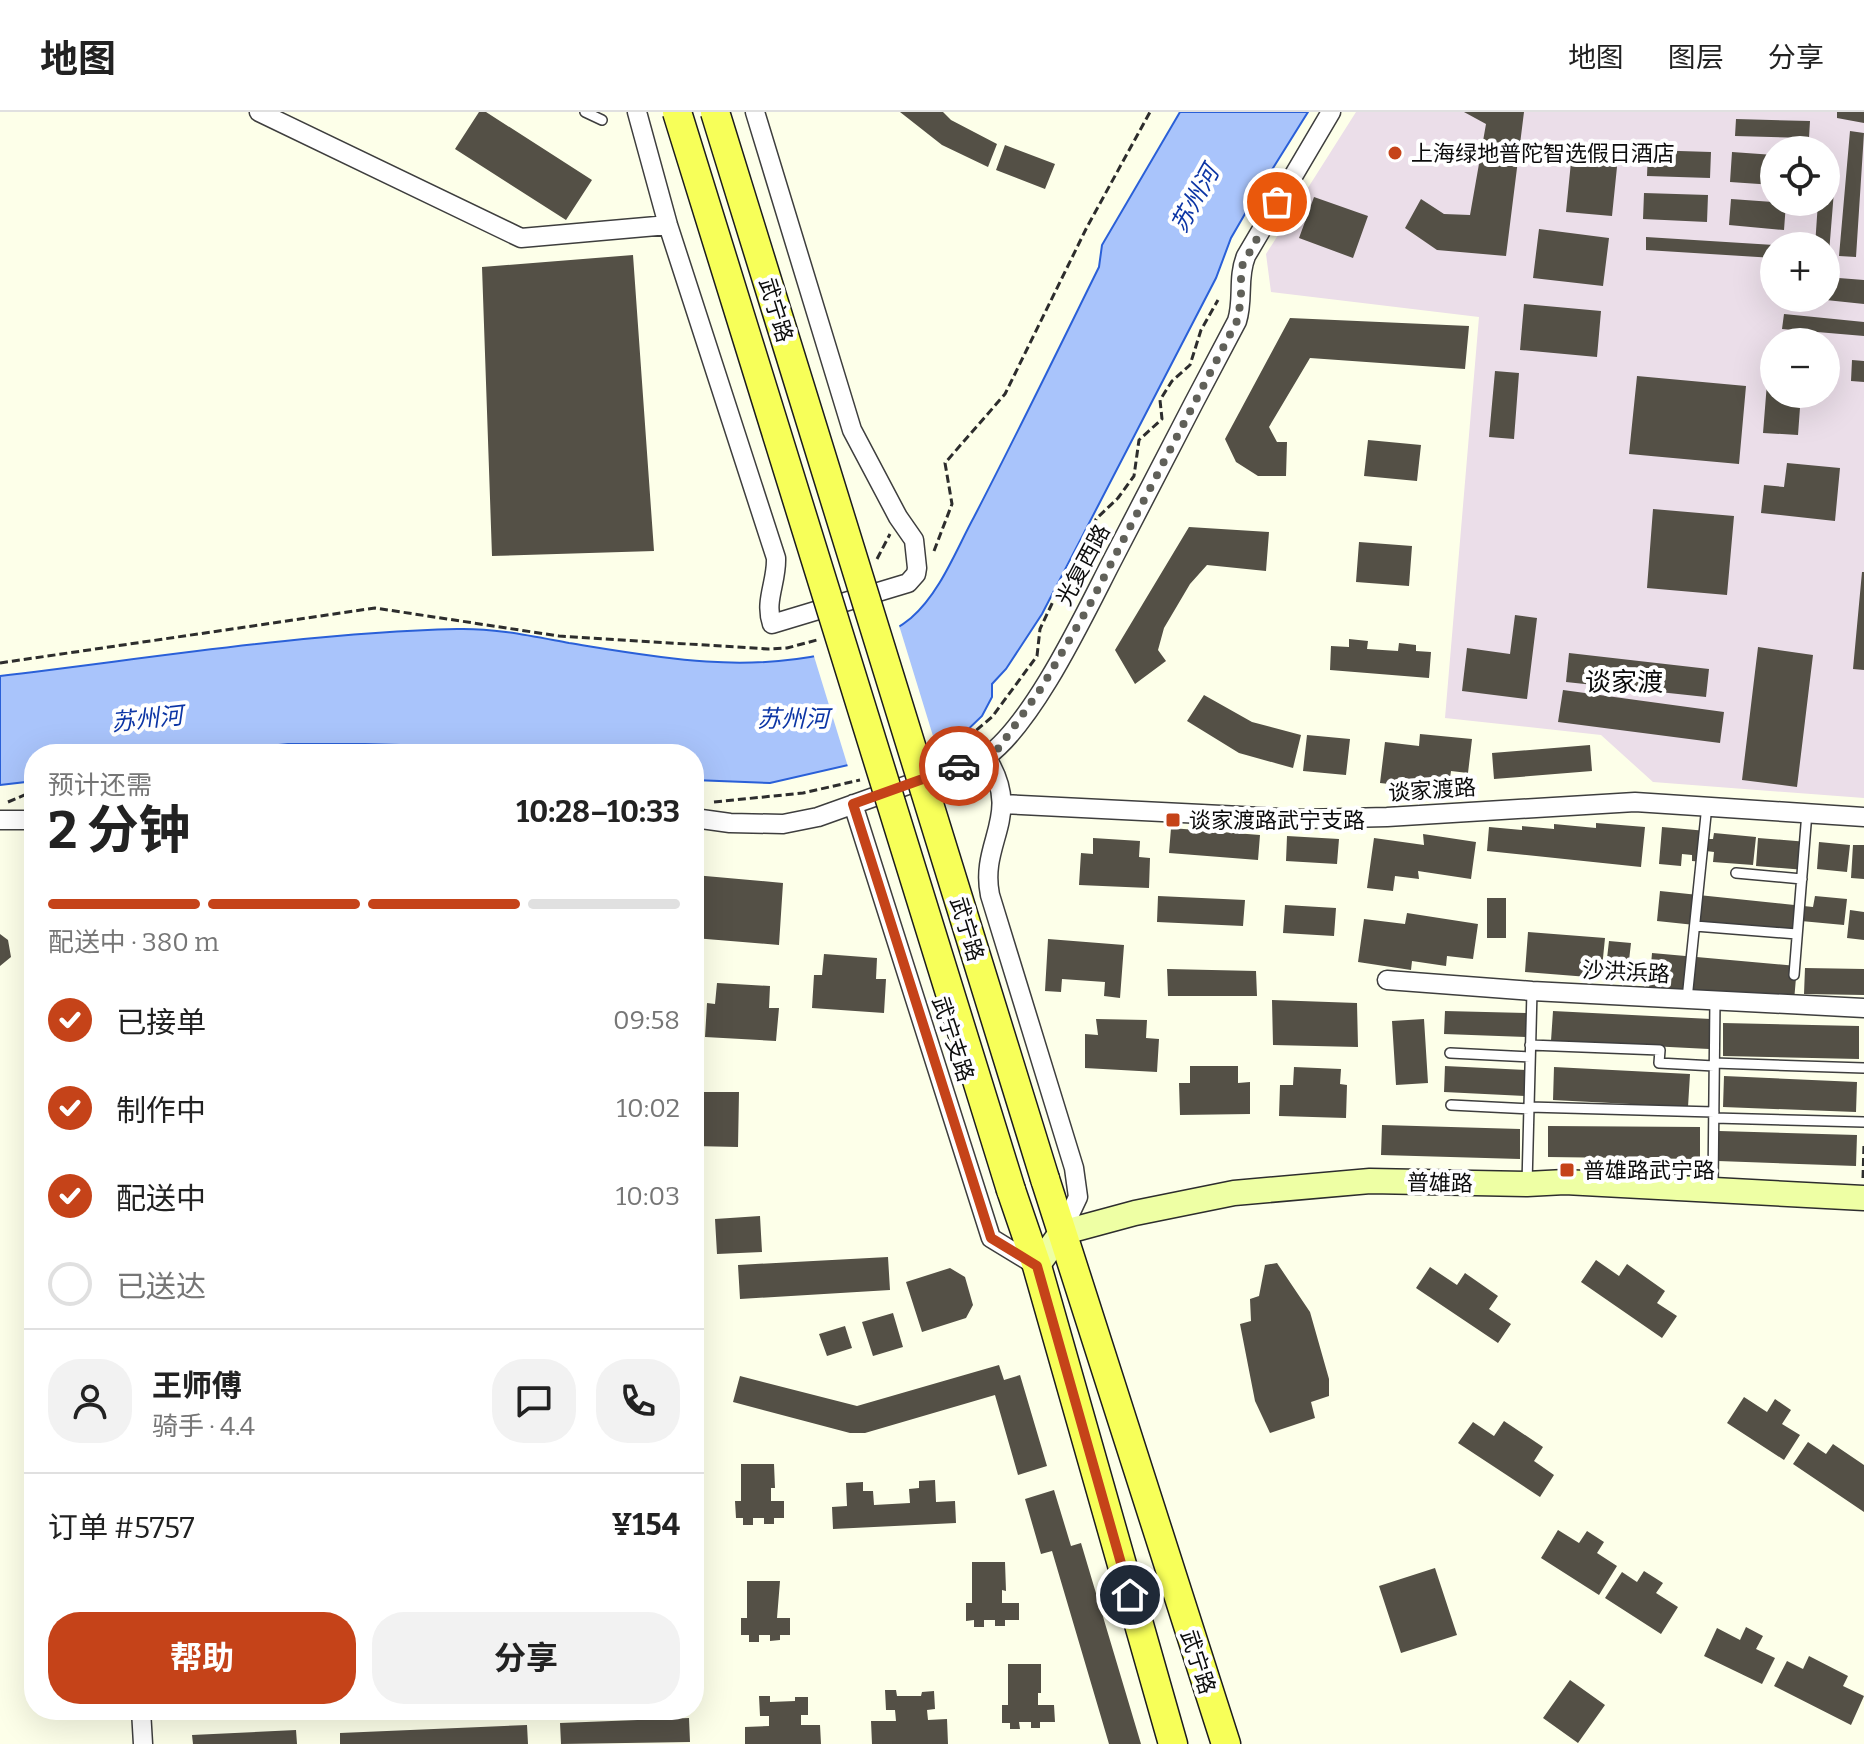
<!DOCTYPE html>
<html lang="zh">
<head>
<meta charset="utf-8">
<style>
	:root { --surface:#fff; --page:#f2f2f2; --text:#222; --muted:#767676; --line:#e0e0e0; --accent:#c54319 }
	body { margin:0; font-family:Bitter,"Noto Sans SC",serif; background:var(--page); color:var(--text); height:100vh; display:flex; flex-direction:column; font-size:30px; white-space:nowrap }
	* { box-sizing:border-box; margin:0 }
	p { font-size:26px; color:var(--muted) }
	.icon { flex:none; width:44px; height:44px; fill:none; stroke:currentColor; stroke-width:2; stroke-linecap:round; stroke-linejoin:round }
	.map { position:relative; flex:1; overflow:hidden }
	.details { position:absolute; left:24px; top:632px; width:680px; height:976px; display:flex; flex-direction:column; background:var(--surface); border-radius:32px; box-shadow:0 8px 32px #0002 }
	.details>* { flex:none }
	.tools { position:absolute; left:1760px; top:24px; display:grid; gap:16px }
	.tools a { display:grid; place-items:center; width:80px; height:80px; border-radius:50%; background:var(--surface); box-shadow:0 8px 32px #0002; font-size:40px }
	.pin { position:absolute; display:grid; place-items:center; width:68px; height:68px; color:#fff; margin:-34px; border:4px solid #fff; border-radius:50%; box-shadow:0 2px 8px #0007 }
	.courier { position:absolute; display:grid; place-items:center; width:80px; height:80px; margin:-40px; border:6px solid #c54319; border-radius:50%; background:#fff; color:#222; box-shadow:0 2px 10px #0007 }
	.headline em { font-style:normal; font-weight:700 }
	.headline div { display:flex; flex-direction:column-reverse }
	.headline { display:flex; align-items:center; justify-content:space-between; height:136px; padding:0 24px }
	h1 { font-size:52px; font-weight:700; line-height:60px }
	.bar { display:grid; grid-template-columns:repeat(4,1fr); gap:12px 8px; align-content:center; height:96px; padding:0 24px }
	.bar i { height:10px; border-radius:6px; background:var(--line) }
	.bar .on { background:var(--accent) }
	.bar p { grid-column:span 4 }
	.line { display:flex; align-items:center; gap:20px; padding:0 24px; border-top:2px solid var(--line) }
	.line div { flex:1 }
	.round { display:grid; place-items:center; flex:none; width:84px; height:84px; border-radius:32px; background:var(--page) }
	ol { padding:0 24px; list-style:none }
	li { display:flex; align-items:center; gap:24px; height:88px }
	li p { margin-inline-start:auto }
	li .icon { padding:8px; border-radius:50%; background:var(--accent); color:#fff; stroke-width:4 }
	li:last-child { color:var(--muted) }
	li i { width:44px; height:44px; border:4px solid var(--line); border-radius:50% }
	.button { display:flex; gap:16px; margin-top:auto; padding:16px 24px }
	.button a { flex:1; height:92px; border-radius:32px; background:var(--accent); color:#fff; font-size:32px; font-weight:700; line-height:92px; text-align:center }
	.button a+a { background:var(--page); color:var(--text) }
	header { display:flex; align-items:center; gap:48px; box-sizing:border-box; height:112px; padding:0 40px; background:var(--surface); border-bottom:2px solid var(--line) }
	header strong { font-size:38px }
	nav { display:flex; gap:44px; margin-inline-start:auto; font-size:28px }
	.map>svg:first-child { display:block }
	.industrial { fill:#ebdee9; fill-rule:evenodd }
	.water { fill:#a9c4fb; stroke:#2a60d8; stroke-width:2 }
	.pier { fill:#fdffe9 }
	.building { fill:#545046 }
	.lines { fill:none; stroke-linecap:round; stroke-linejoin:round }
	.service-casing { stroke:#3e3e3e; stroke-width:12 }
	.minor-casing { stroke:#3e3e3e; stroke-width:21 }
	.secondary-casing { stroke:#2d2d2d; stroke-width:27 }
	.primary-casing { stroke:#1c1c1c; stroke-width:31 }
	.path { stroke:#2d2d2d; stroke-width:3; stroke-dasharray:8 4; stroke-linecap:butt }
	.service { stroke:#fff; stroke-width:9 }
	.minor { stroke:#fff; stroke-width:18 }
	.secondary { stroke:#eeffa4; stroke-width:24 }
	.primary { stroke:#f7ff59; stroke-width:28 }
	.primary-bridge-casing { stroke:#1c1c1c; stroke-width:31; stroke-linecap:butt }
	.primary-bridge { stroke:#f7ff59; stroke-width:28 }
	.done { stroke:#606059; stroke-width:8; stroke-dasharray:0 14.4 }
	.route { stroke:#c54319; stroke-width:10 }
	.poi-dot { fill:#c54319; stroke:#fff; stroke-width:3 }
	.labels { text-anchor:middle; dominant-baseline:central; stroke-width:8; stroke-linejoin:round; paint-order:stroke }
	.poi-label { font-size:22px; fill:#0b0b0b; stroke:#fff; text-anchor:start }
	.street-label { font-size:22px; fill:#0b0b0b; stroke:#fff }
	.water-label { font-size:24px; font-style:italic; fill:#0c35a5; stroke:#fff }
	.quarter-label { font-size:26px; fill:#0b0b0b; stroke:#fff }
</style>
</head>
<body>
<header>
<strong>地图</strong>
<nav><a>地图</a><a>图层</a><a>分享</a></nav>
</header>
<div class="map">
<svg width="1864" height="1632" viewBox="0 0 1864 1632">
	<rect width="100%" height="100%" fill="#fdffe9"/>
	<path class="industrial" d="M1356,0H1864V686L1653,670L1601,623L1445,606L1479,205L1271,180L1266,142ZM1774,38H1826V90H1774ZM1774,134H1826V186H1774ZM1774,230H1826V282H1774Z"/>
	<path class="water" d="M1180,0H1308L1253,88L1231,126L1216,166L1042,502L1006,557L992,572V585L982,604L957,628L770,671L694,668V642H509L471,635L365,632H288L193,642H34V669L0,673V564C152,546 304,521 457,517C495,516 531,524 569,531C656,545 737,561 826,542C855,536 887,526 911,506C940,481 956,438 974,405C1017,322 1058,238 1099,155L1102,133Z"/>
	<path class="pier" d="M898,510L937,637L849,658L813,541L846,534L871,525Z"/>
	<path class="building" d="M479,0H486L592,68L566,108L455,37Z
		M900,0H943L951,8L997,32L988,55L942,33Z
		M1464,0H1524L1506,144L1437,138L1405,116L1421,87L1444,102L1470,103L1486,12Z
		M1837,0H1864V11L1837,6Z
		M1736,7L1810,9L1809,26L1735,24Z
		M1850,19L1864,21L1856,145L1839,144Z
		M1005,33L1055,52L1045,77L996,58Z
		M1648,38L1711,40L1710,66L1647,64Z
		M1572,40L1618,45L1612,104L1566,100Z
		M1732,40L1774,43V73L1730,70Z
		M1826,79H1834L1829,141H1826V134H1815L1818,90H1826Z
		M1644,81L1708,83L1707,110L1643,107Z
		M1314,85L1368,104L1353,146L1299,126Z
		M1731,87L1786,91L1784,118L1729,113Z
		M1539,117L1609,126L1603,174L1533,166Z
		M1646,125L1774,133V146L1646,138Z
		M633,143L654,439L492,444L482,155Z
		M1826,165L1864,168V192L1826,188Z
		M1524,192L1601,199L1597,245L1520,238Z
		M1784,202L1864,210V224L1782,217Z
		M1290,206L1469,214L1465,257L1310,246L1269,315L1277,330H1287L1286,364H1258L1236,350L1225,327Z
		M1769,246H1774V282H1801L1798,323L1763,321Z
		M1852,248L1864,249V270L1851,269Z
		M1495,259L1519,261L1514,327L1489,325Z
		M1637,264L1746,274L1739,352L1629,342Z
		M1368,328L1421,333L1417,369L1364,364Z
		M1787,351L1840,356L1835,409L1761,401L1764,373L1784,375Z
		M1653,397L1734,404L1727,483L1647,476Z
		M1189,415L1269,420L1266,459L1207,453L1190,472L1164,516L1158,538L1166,549L1135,572L1115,538Z
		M1359,430L1412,434L1409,474L1356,470Z
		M1862,460H1864V558L1853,557Z
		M1515,503L1537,506L1527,587L1462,579L1467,536L1510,542Z
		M1349,527L1368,529L1367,537L1398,539L1399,531L1416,533V539L1431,540L1429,566L1330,558L1331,534L1349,535Z
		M1758,535L1813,543L1797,675L1742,668Z
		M1569,541L1709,557L1706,585L1566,570Z
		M1563,578L1724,600L1720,631L1558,610Z
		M1204,583L1252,610L1301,623L1293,656L1239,641L1187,609Z
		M1420,622L1472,627L1468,661L1451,659L1449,673L1418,670L1417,675L1380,671L1385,630L1419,634Z
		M1307,623L1350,627L1346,663L1303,659Z
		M1590,633L1592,659L1494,667L1492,641Z
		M1596,711L1645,715L1641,755L1487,739L1489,715L1522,718V714L1554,717V712L1596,716Z
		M1662,715L1707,719V727H1713L1714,721L1756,725L1753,753L1713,750L1714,740L1706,739L1705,750L1692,749V743L1682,742L1681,754L1659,752Z
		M1171,716L1260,723L1258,748L1169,741Z
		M1423,722L1476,730L1471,767L1418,759L1419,767L1395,764L1393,779L1367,776L1374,726L1424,733Z
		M1287,724L1339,727L1337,752L1286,749Z
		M1093,726L1140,729L1139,745L1150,746L1149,776L1079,773L1081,741L1093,742Z
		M1758,726L1808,730L1805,758L1756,754Z
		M1819,730L1850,733L1847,760L1817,757Z
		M1853,733H1864V767L1851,766Z
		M694,763L783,771L779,833L694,826Z
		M1660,779L1813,795L1815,784L1847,787L1844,813L1801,809L1800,824L1657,809Z
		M1158,784L1245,788L1243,814L1157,810Z
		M1487,786H1506V826H1487Z
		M1285,793L1336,796L1334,824L1283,821Z
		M1850,798L1864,800V828L1847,826Z
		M1407,801L1478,812L1473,847L1447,844L1446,854L1412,849L1411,858L1358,850L1364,807L1405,812Z
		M1528,820L1605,826L1601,866L1525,860Z
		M0,822L8,828L11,845L0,854Z
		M1048,827L1124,833L1120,886L1104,884L1105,870L1062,867L1061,880L1045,879Z
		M1609,829L1631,831L1627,866L1605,864Z
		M1652,841L1797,854L1794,889L1649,876Z
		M824,842L877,846L876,867H886L884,901L812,896L814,863H822Z
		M1805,856L1864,857V883L1804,882Z
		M1167,857L1256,859L1257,884H1168Z
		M717,871L770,874L769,896H779L776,929L705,925L707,891L715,892Z
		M1272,888L1357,891L1358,935L1273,933Z
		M1445,899L1528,901L1527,925L1444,922Z
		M1553,899L1711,907L1709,937L1551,929Z
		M1096,907L1147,908L1146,926L1159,927L1157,960L1085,956V922L1098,923Z
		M1424,907L1428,971L1396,973L1392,909Z
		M1723,911L1859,914V947L1723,944Z
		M1190,954H1238V971L1250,970V1002L1180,1003L1179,971H1190Z
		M1445,954L1526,958L1525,984L1444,980Z
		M1294,955L1341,957L1340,972L1347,973L1346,1006L1279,1004L1280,973H1293Z
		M1554,955L1690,962L1688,995L1553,988Z
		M1724,964L1857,970L1856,1000L1723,995Z
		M694,980H739L738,1035L694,1034Z
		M1382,1013L1520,1017V1047L1381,1043Z
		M1548,1014L1700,1015V1047L1548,1045Z
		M1719,1019L1857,1023L1856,1054L1718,1049Z
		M760,1104L762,1140L717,1142L715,1107Z
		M694,1110H697L704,1267L694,1268Z
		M888,1145L890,1178L740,1187L738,1153Z
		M1596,1148L1619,1164L1627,1152L1665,1179L1657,1191L1677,1204L1662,1226L1581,1170Z
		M1277,1151L1310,1200L1329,1267V1284L1311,1290L1315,1306L1270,1321L1255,1289L1240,1212L1251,1209L1250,1187L1259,1184L1265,1153Z
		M1430,1155L1457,1173L1465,1161L1498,1184L1489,1197L1511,1212L1498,1231L1416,1176Z
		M950,1156L965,1165L973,1193L966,1206L922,1220L906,1170Z
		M893,1201L903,1235L873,1244L862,1210Z
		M845,1214L852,1236L827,1244L819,1222Z
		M999,1253L1004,1268L1020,1263L1047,1354L1018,1363L995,1283L865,1321H850L733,1290L740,1264L857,1294Z
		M1744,1285L1767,1300L1775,1287L1791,1298L1782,1312L1800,1323L1784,1348L1727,1311Z
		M1504,1309L1543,1335L1534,1349L1554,1363L1540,1385L1458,1331L1473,1310L1494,1324Z
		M1808,1330L1826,1342L1833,1332L1864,1353V1400L1793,1352Z
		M741,1352H774L775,1376H771V1389H784V1406H774V1412H764V1406H753V1413H743V1406H736L735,1389H741Z
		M935,1368L936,1390L955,1389L956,1411L833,1417L832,1395L847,1394L846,1371L863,1370V1379H873L874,1393L910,1391L909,1377L919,1376V1369Z
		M1054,1378L1071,1434L1081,1431L1141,1632H1109L1052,1439L1041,1442L1025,1387Z
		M1558,1418L1579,1431L1587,1419L1604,1430L1597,1441L1617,1454L1599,1483L1541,1446Z
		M972,1450H1005L1006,1479L1002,1478V1491H1019V1508H1005V1514H995V1508H984V1515H974V1508L966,1509V1491H972Z
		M1435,1456L1457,1523L1401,1541L1379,1474Z
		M1644,1459L1663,1471L1656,1481L1678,1495L1661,1522L1605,1486L1622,1460L1637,1470Z
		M747,1469H780L777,1506H790V1523H780V1528L770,1529V1523H759V1530H749V1523H741V1506H747Z
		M1746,1515L1763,1524L1756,1537L1775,1546L1762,1572L1704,1544L1717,1516L1740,1528Z
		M1809,1544L1848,1564L1843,1574L1864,1584L1851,1613L1774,1574L1787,1549L1803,1557Z
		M1008,1552H1041V1581H1038V1593H1054L1055,1610H1040V1616H1031V1610H1019L1020,1617H1010V1611H1002V1593H1008Z
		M1570,1568L1605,1593L1578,1631L1543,1606Z
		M885,1578H896L897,1584H921L922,1580L934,1579L935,1597L927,1598L928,1608L947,1607L948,1632H872L871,1609H896L895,1598H886Z
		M759,1584H770V1590L795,1589V1585H808V1603H801V1613H820L821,1632H745V1615L769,1614V1604H760Z
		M689,1606L690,1630L561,1632L560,1611Z
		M527,1613L528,1632H340V1621Z
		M296,1618L297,1632H193L192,1623Z"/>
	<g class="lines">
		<g class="service-casing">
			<path id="service" d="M585,0L602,8
				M1736,761L1802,767
				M1695,814L1797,822
				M1794,863L1807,700
				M1687,887L1707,693
				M1530,933L1660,938L1659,951L1714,954
				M1450,941L1530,945
				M1714,951L1864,956
				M1451,993L1529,997
				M1529,995L1714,1000
				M1714,1006L1864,1010
				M1527,1072L1532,879
				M1713,1076L1715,888"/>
		</g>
		<g class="minor-casing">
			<path id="minor" d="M259,0L521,126L668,113
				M637,0L668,113L776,446C777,470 764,489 772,512L908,471L916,462L917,456L914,428L898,405L852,318L755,0
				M986,645C1024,704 979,729 990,783L1074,1056L1078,1085L1061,1121
				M853,692L991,1126L1037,1154
				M1002,692L1302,707L1387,705L1635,690L1864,705
				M694,706L730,711L783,712L818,705L986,645C1034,611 1085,501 1113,447C1154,367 1195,288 1237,209C1244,187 1237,166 1246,144L1331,0
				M0,708H34
				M1387,868L1532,879L1864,896
				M141,1598L143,1632"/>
		</g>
		<g class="secondary-casing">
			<path id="secondary" d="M1037,1154L1061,1121L1135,1101L1234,1081L1370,1069L1527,1072L1565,1070L1864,1086"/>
		</g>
		<g class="primary-casing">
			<path id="primary" d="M1045,1067L1226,1632
				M1011,1078L1037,1154L1173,1632"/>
		</g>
		<path class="path" d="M934,439L952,392L945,351L1005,282L1087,115L1150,0
			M877,447L890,422
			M0,551L375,496L559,524L768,537L787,536L817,528
			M935,641L961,631L992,605L1037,544L1040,517L1056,483L1090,432L1096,407L1118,386L1134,364L1139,328L1162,307L1160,288L1172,269L1190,253L1201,218L1218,188
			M325,642L351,637L364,642
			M8,690L34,679
			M714,690L803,681L860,668
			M1863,1066L1864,1032"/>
		<use href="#service" class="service"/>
		<use href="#minor" class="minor"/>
		<use href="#secondary" class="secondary"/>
		<use href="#primary" class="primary"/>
		<g class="primary-bridge-casing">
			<path id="primary-bridge" d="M677,0L1011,1078
				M715,0L1045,1067"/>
		</g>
		<use href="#primary-bridge" class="primary-bridge"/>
	</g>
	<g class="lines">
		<path class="done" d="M959,654L986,645L999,636L1042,575L1089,494L1237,209L1241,188V156L1277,90"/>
		<path class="route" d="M959,654L853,692L991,1126L1037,1154L1130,1483"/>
	</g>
	<g class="poi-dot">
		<circle cx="1395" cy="41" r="8"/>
		<rect x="1165" y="700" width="16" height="16" rx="4"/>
		<rect x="1559" y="1050" width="16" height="16" rx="4"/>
	</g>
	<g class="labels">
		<g class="poi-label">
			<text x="1411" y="41">上海绿地普陀智选假日酒店</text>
			<text x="1189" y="708">谈家渡路武宁支路</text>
			<text x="1583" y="1058">普雄路武宁路</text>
		</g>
		<g class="street-label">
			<text transform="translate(776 198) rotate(73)">武宁路</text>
			<text transform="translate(1083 453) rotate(-62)">光复西路</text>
			<text transform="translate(1432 678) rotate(-4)">谈家渡路</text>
			<text transform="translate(967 817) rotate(73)">武宁路</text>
			<text transform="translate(1626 860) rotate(3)">沙洪浜路</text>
			<text transform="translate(953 927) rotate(72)">武宁支路</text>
			<text transform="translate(1440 1071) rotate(1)">普雄路</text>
			<text transform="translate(1198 1550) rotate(72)">武宁路</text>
		</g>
		<g class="water-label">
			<text transform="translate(1195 87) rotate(-61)">苏州河</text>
			<text transform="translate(147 607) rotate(-6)">苏州河</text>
			<text x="793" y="607">苏州河</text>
		</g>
		<g class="quarter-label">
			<text x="1624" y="570">谈家渡</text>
		</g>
	</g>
</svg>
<div class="tools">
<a><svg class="icon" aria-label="locate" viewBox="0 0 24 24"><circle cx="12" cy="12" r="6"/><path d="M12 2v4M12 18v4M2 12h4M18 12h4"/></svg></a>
<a>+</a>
<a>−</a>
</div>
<div class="pin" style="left:1277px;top:90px;background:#ea580c"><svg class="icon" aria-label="bag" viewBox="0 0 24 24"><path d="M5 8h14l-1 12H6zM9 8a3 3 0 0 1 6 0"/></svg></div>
<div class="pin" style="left:1130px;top:1483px;background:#1f2937"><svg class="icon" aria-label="home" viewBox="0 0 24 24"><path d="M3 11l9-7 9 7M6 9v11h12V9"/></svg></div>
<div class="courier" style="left:959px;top:654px"><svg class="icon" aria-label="car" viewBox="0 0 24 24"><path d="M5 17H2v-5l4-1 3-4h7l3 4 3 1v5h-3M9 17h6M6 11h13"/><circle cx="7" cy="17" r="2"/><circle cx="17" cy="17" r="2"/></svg></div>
<section class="details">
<div class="headline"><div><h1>2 分钟</h1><p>预计还需</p></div><em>10:28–10:33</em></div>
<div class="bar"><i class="on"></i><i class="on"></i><i class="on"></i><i></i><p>配送中 · 380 m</p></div>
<ol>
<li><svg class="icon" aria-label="check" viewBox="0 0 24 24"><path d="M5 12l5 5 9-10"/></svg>已接单<p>09:58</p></li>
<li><svg class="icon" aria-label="check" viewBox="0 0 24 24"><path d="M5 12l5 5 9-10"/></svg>制作中<p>10:02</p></li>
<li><svg class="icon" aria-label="check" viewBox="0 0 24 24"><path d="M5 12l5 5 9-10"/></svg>配送中<p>10:03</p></li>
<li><i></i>已送达</li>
</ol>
<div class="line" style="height:144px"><a class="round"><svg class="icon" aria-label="person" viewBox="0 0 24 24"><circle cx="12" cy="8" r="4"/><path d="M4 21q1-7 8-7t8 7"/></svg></a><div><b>王师傅</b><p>骑手 · 4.4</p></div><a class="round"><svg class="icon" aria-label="chat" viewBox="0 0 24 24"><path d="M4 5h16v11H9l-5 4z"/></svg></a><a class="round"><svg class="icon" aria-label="phone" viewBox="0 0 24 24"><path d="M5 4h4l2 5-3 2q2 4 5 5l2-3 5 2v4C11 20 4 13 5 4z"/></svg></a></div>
<div class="line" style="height:104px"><div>订单 #5757</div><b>¥154</b></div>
<div class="button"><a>帮助</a><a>分享</a></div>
</section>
</div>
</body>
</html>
